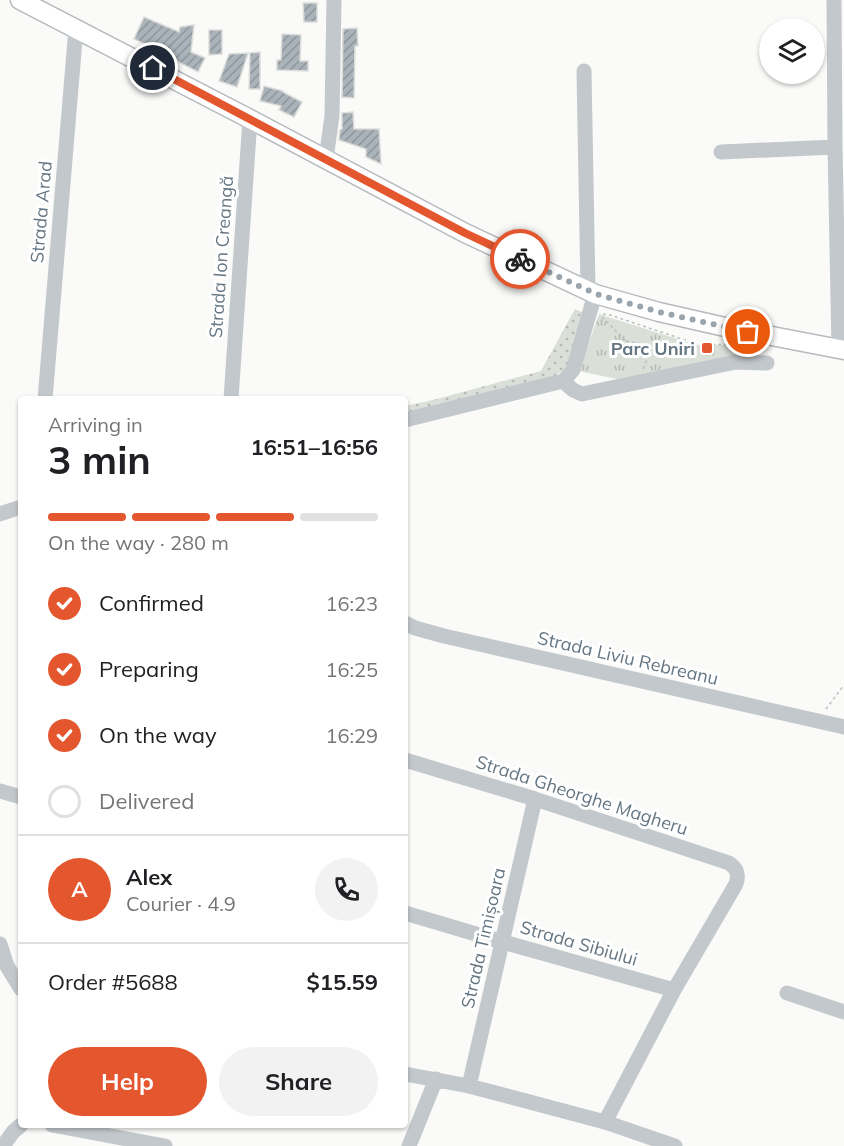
<!DOCTYPE html>
<html lang="en">
<head>
<meta charset="utf-8">
<style>
	:root { --surface:#fff; --page:#f2f2f2; --text:#202124; --muted:#757577; --line:#e0e0e0; --accent:#e4572e }
	body { margin:0; font-family:Mulish,sans-serif; background:var(--page); color:var(--text); height:100vh; display:flex; flex-direction:column; font-size:22px; white-space:nowrap }
	* { box-sizing:border-box; margin:0 }
	p { font-size:20px; color:var(--muted) }
	.icon { flex:none; width:33px; height:33px; fill:none; stroke:currentColor; stroke-width:2; stroke-linecap:round; stroke-linejoin:round }
	.map { position:relative; flex:1; overflow:hidden }
	.drawer { position:absolute; left:18px; top:396px; width:390px; height:732px; display:flex; flex-direction:column; background:var(--surface); border-radius:6px; box-shadow:0 2px 4px #0004 }
	.drawer>* { flex:none }
	.controls { position:absolute; left:759px; top:18px; display:grid; gap:12px }
	.controls a { display:grid; place-items:center; width:66px; height:66px; border-radius:50%; background:var(--surface); box-shadow:0 2px 4px #0004; font-size:30px }
	.pin { position:absolute; display:grid; place-items:center; width:51px; height:51px; color:#fff; margin:-26px; border:3px solid #fff; border-radius:50%; box-shadow:0 2px 6px #0007 }
	.courier { position:absolute; display:grid; place-items:center; width:60px; height:60px; margin:-30px; border:4px solid #e4572e; border-radius:50%; background:#fff; color:#222; box-shadow:0 2px 8px #0007 }
	.headline em { font-style:normal; font-weight:700 }
	.headline div { display:flex; flex-direction:column-reverse }
	.headline { display:flex; align-items:center; justify-content:space-between; height:102px; padding:0 30px }
	h1 { font-size:39px; font-weight:700; line-height:45px }
	.bar { display:grid; grid-template-columns:repeat(4,1fr); gap:9px 6px; align-content:center; height:72px; padding:0 30px }
	.bar i { height:8px; border-radius:4px; background:var(--line) }
	.bar .active { background:var(--accent) }
	.bar p { grid-column:span 4 }
	.line { display:flex; align-items:center; gap:15px; padding:0 30px; border-top:2px solid var(--line) }
	.line div { flex:1 }
	.round { display:grid; place-items:center; flex:none; width:63px; height:63px; border-radius:32px; background:var(--page) }
	ol { padding:0 30px; list-style:none }
	li { display:flex; align-items:center; gap:18px; height:66px }
	li p { margin-inline-start:auto }
	li .icon { padding:6px; border-radius:50%; background:var(--accent); color:#fff; stroke-width:4 }
	li:last-child { color:var(--muted) }
	li i { width:33px; height:33px; border:3px solid var(--line); border-radius:50% }
	.cta { display:flex; gap:12px; margin-top:auto; padding:12px 30px }
	.cta a { flex:1; height:69px; border-radius:36px; background:var(--accent); color:#fff; font-size:24px; font-weight:700; line-height:69px; text-align:center }
	.cta a+a { background:var(--page); color:var(--text) }
	.map>svg:first-child { display:block }
	.grass { fill:url(#grass-dots) }
	.park { fill:url(#park-tufts) }
	.building { fill:url(#building-hatch); stroke:#dcdcda; stroke-width:1.5 }
	.lines { fill:none; stroke-linecap:round; stroke-linejoin:round }
	.major-casing { stroke:#b5babe; stroke-width:21 }
	.path { stroke:#bbbfc2; stroke-width:1.5; stroke-dasharray:3 3; stroke-linecap:butt }
	.minor { stroke:#c3c8cc; stroke-width:15 }
	.major { stroke:#fff; stroke-width:18 }
	.done { stroke:#99a4ac; stroke-width:6; stroke-dasharray:0 10.8 }
	.route { stroke:#e4572e; stroke-width:8 }
	.poi-dot { fill:#e4572e; stroke:#fff; stroke-width:2 }
	.labels { text-anchor:middle; dominant-baseline:central; stroke-width:6; stroke-linejoin:round; paint-order:stroke }
	.street-label { font-size:18px; fill:#657683; stroke:#fff }
	.poi-label { font-size:18px; font-weight:bold; fill:#657683; stroke:#fff; text-anchor:end }
</style>
</head>
<body>
<div class="map">
<svg width="844" height="1146" viewBox="0 0 844 1146">
	<defs>
		<pattern id="grass-dots" width="8" height="8" patternUnits="userSpaceOnUse" patternTransform="scale(1.5)"><rect width="8" height="8" fill="#dadfd7"/><path d="M2 2h.1M6 6h.1" fill="none" stroke="#b4b9b4" stroke-width="1.8" stroke-linecap="round"/></pattern>
		<pattern id="park-tufts" width="24" height="20" patternUnits="userSpaceOnUse" patternTransform="scale(1.5)"><rect width="24" height="20" fill="#dadfd7"/><path d="M3 7l-1-3M5 7V3M7 7l1-3M15 17l-1-3M17 17v-4M19 17l1-3" fill="none" stroke="#b4b9b4"/></pattern>
		<pattern id="building-hatch" width="6" height="6" patternUnits="userSpaceOnUse" patternTransform="scale(1.5)"><rect width="6" height="6" fill="#aab3b9"/><path d="M-1 1l2-2M0 6l6-6M5 7l2-2" fill="none" stroke="#8e969c"/></pattern>
	</defs>
	<rect width="100%" height="100%" fill="#fafaf8"/>
	<path class="grass" d="M575,309L584,313L568,366L548,381L405,415V406L433,400L541,371Z"/>
	<path class="park" d="M599,314L696,345H746L747,362L635,383L579,371Z"/>
	<path class="building" d="M303,3H317V22H304Z
		M144,17L179,32L180,27L194,25L191,52L205,58L198,72L171,58L172,57L134,39Z
		M357,28L358,46H355L354,98L342,97L343,29Z
		M209,30H222V54L209,55Z
		M282,34L301,35L300,61H308V71L277,70V60H281Z
		M260,52V89H249L250,53Z
		M248,53L237,87L219,81L229,54Z
		M264,86L283,91V92L302,102L294,117L279,110L281,106L260,101Z
		M353,112L354,129H379L381,164L366,157V149L339,140L340,130L342,129V113Z"/>
	<g class="lines">
		<g class="major-casing">
			<path id="major" d="M20,0L250,119L465,233L595,294L659,312L725,327L844,350"/>
		</g>
		<path class="path" d="M603,314L610,315L697,344L740,345
			M602,317L626,341L624,352
			M626,341L652,346L643,369
			M652,346L696,345L697,344
			M826,709L844,685"/>
		<path class="minor" d="M834,0L835,147L839,349
			M584,71L588,290
			M721,152L835,147
			M326,159L332,116L334,0
			M563,381L573,370L595,294
			M45,399L76,28
			M231,399L250,119
			M405,420L563,381L573,390L582,394L736,362L767,363
			M0,514L21,507
			M405,623L415,628L444,636L844,727
			M405,760L535,799L729,863C738,869 739,875 736,884L674,990L605,1122
			M0,791L21,797
			M405,913L503,942L674,990
			M0,944L7,966L21,989
			M787,993L844,1012
			M405,1074L469,1086L605,1122L675,1146
			M469,1086L535,799
			M52,1125L165,1146
			M3,1146L13,1132L21,1125
			M409,1146L436,1079"/>
		<use href="#major" class="major"/>
	</g>
	<g class="lines">
		<path class="done" d="M520,259L596,294L659,312L748,332"/>
		<path class="route" d="M153,68L465,233L520,259"/>
	</g>
	<rect class="poi-dot" x="701" y="342" width="12" height="12" rx="3"/>
	<g class="labels">
		<g class="street-label">
			<text transform="translate(41 212) rotate(-85)">Strada Arad</text>
			<text transform="translate(221 257) rotate(-86)">Strada Ion Creangă</text>
			<text transform="translate(628 658) rotate(13)">Strada Liviu Rebreanu</text>
			<text transform="translate(582 795) rotate(18)">Strada Gheorghe Magheru</text>
			<text transform="translate(483 938) rotate(-77)">Strada Timișoara</text>
			<text transform="translate(579 943) rotate(16)">Strada Sibiului</text>
		</g>
		<g class="poi-label">
			<text x="695" y="348">Parc Uniri</text>
		</g>
	</g>
</svg>
<div class="controls">
<a><svg class="icon" aria-label="layers" viewBox="0 0 24 24"><path d="M12 4l9 5-9 5-9-5zM3 14l9 5 9-5"/></svg></a>
</div>
<div class="pin" style="left:748px;top:332px;background:#ea580c"><svg class="icon" aria-label="bag" viewBox="0 0 24 24"><path d="M5 8h14l-1 12H6zM9 8a3 3 0 0 1 6 0"/></svg></div>
<div class="pin" style="left:153px;top:68px;background:#1f2937"><svg class="icon" aria-label="home" viewBox="0 0 24 24"><path d="M3 11l9-7 9 7M6 9v11h12V9"/></svg></div>
<div class="courier" style="left:520px;top:259px"><svg class="icon" aria-label="bike" viewBox="0 0 24 24"><circle cx="6" cy="16" r="4"/><circle cx="18" cy="16" r="4"/><path d="M6 16l4-8h5l3 8M10 8l3 8H6M13 5h3"/></svg></div>
<section class="drawer">
<div class="headline"><div><h1>3 min</h1><p>Arriving in</p></div><em>16:51–16:56</em></div>
<div class="bar"><i class="active"></i><i class="active"></i><i class="active"></i><i></i><p>On the way · 280 m</p></div>
<ol>
<li><svg class="icon" aria-label="check" viewBox="0 0 24 24"><path d="M5 12l5 5 9-10"/></svg>Confirmed<p>16:23</p></li>
<li><svg class="icon" aria-label="check" viewBox="0 0 24 24"><path d="M5 12l5 5 9-10"/></svg>Preparing<p>16:25</p></li>
<li><svg class="icon" aria-label="check" viewBox="0 0 24 24"><path d="M5 12l5 5 9-10"/></svg>On the way<p>16:29</p></li>
<li><i></i>Delivered</li>
</ol>
<div class="line" style="height:108px"><b class="round" style="background:var(--accent);color:#fff">A</b><div><b>Alex</b><p>Courier · 4.9</p></div><a class="round"><svg class="icon" aria-label="phone" viewBox="0 0 24 24"><path d="M5 4h4l2 5-3 2q2 4 5 5l2-3 5 2v4C11 20 4 13 5 4z"/></svg></a></div>
<div class="line" style="height:78px"><div>Order #5688</div><b>$15.59</b></div>
<div class="cta"><a>Help</a><a>Share</a></div>
</section>
</div>
</body>
</html>
